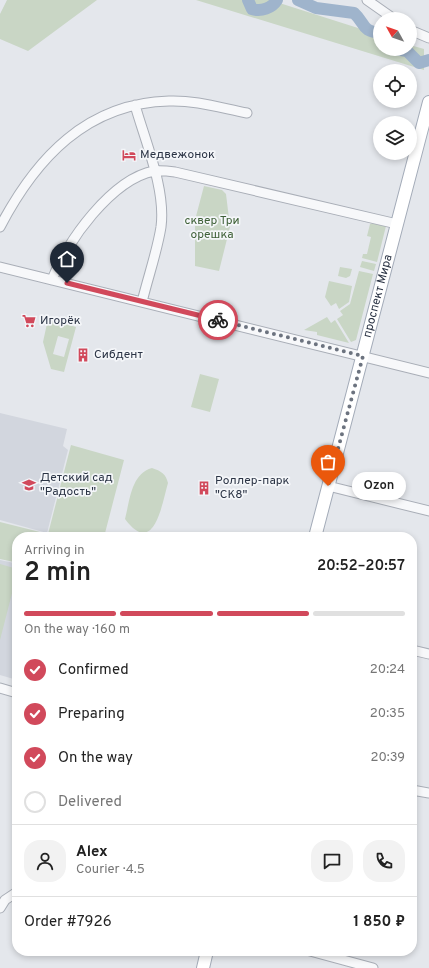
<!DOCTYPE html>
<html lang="en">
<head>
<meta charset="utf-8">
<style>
	:root { --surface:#fff; --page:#f2f2f2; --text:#222; --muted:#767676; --line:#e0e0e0; --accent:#d1495b }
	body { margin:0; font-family:Overpass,sans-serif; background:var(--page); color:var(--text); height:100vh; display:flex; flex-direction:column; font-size:15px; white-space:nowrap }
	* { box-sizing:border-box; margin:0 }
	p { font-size:13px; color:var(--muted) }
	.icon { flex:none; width:22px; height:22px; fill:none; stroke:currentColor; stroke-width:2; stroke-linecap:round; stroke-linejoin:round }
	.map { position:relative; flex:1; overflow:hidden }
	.side { position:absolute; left:12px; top:532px; width:405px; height:424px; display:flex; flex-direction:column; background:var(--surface); border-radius:16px; box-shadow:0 2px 6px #0003 }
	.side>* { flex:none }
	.needle { width:26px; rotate:310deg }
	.fabs { position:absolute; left:373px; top:12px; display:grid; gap:8px }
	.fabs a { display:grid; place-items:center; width:44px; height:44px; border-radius:50%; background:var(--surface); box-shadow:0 2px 6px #0003; font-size:20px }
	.pin { position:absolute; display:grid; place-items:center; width:34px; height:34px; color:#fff; margin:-41px -17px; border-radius:50% 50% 50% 0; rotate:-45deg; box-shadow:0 0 4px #0007 }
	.pin .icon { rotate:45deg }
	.courier { position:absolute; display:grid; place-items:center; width:40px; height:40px; margin:-20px; border:3px solid #d1495b; border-radius:50%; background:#fff; color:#222; box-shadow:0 1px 5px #0007 }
	.bubble { position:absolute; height:28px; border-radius:14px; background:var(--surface); box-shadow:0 2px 6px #0003; font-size:13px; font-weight:600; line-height:28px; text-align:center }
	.headline em { font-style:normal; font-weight:600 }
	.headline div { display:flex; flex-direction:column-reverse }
	.headline { display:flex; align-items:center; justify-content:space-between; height:68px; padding:0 12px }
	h1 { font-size:26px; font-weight:600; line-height:30px }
	.bar { display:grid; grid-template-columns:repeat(4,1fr); gap:6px 4px; align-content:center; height:48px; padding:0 12px }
	.bar i { height:5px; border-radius:3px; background:var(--line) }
	.bar .current { background:var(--accent) }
	.bar p { grid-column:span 4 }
	.line { display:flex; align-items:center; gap:10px; padding:0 12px; border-top:1px solid var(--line) }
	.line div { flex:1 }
	.round { display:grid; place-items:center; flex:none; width:42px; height:42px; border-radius:16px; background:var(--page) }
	ol { padding:0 12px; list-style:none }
	li { display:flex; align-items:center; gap:12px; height:44px }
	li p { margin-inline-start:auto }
	li .icon { padding:4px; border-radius:50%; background:var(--accent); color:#fff; stroke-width:4 }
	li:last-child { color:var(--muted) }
	li i { width:22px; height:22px; border:2px solid var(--line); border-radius:50% }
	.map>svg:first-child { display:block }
	.built { fill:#d2d6de }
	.green { fill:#c9d6c5; fill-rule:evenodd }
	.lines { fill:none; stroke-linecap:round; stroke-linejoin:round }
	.river { stroke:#9fb4cc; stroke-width:12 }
	.minor-casing { stroke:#a9aeb7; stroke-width:11 }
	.major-casing { stroke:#a3abb8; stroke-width:14 }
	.minor { stroke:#f7f8fa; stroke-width:9 }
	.major { stroke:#fff; stroke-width:12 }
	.done { stroke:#6c737f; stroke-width:4; stroke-dasharray:0 7.2 }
	.route { stroke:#d1495b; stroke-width:5 }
	.labels { text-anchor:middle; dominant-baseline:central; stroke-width:3.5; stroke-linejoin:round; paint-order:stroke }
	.poi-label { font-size:12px; fill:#2b3445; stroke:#f4f6f9; text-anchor:start }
	.park-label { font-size:12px; fill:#3f6138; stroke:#f4f6f9 }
	.street-label { font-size:12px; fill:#2b3445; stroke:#f4f6f9 }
</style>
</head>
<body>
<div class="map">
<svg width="429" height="968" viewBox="0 0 429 968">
	<rect width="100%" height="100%" fill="#e4e7ec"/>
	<path class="built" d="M0,413L67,429L63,446L68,450L47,533L0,520Z
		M17,554V680L0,675V560L14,563Z"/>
	<path class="green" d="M7,0H97L28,51L0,39V14Z
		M196,0H270L380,35V49H410V45L424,49V70Z
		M204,186L222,190L226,194L230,227L219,271L195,266V220Z
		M373,223L386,226L377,262L362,258L363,254H367L371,237L367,236L370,224Z
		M362,261L376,264L374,271L360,267Z
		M340,267L352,269L350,276L346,278L338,276Z
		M359,271L373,274L356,340L351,342L337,319L343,315L340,311L350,304Z
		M329,281L352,286L349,302L339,309L336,303L331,306L325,297Z
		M327,317L331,323L335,320L349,343L317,335V332L304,330Z
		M48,319L76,327L64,372L51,369L43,342ZM58,336L69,339L64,357L53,354Z
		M200,374L219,379L210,412L191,407Z
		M71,445L124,460L104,537H17V552L14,562L0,559V522L48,534Z
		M152,468C161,471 166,474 168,483C162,504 154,558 125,519C130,500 131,474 152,468Z
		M0,564L17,569V574L0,640Z"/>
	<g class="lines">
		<path class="river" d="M248,0L252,9C261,12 272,8 277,0
			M298,0L316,8L354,13C366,24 361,31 380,33
			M395,49L407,51L419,63L429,60"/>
		<g class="minor-casing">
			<path id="minor" d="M367,0L394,19
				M410,30L429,38
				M135,105C145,141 166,189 161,227C157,252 148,277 142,302
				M0,227C36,158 87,103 169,101C195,100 221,108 247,113
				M0,267L429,373
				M52,280C66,242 112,179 154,171C161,170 168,171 175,172L397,224
				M328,486L429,511
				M412,650L429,654
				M0,688L17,693
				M412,790L429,793
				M0,908L5,900L17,892
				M310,951L373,968"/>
		</g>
		<g class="major-casing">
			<g id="major">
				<path id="s1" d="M315,537L429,102"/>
				<path d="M203,968L207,951"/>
			</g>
		</g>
		<use href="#minor" class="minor"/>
		<use href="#major" class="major"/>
	</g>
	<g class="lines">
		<path class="done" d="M218,320L363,356L328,486"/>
		<path class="route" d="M67,283L218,320"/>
	</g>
	<defs>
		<g id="hotel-bare" transform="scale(1.08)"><path d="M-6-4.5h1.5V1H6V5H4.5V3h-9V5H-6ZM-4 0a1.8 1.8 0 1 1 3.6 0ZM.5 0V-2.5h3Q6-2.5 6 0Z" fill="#d1495b" stroke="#f4f6f9" stroke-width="2.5" paint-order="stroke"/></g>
		<g id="supermarket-bare" transform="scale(1.08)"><path d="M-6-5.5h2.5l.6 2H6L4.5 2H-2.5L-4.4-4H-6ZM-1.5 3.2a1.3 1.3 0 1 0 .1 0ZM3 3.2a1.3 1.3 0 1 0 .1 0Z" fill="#d1495b" stroke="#f4f6f9" stroke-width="2.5" paint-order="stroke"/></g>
		<g id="building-bare" transform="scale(1.08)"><path d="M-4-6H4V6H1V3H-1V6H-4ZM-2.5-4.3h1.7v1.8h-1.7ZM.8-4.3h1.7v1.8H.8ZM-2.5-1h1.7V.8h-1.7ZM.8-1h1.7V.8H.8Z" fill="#d1495b" stroke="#f4f6f9" stroke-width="2.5" paint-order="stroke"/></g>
		<g id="school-bare" transform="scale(1.08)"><path d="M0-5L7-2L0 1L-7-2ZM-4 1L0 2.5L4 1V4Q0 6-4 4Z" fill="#d1495b" stroke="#f4f6f9" stroke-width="2.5" paint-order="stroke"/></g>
	</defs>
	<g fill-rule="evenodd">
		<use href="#hotel-bare" x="129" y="155"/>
		<use href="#supermarket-bare" x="29" y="321"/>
		<use href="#building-bare" x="83" y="355"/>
		<use href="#school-bare" x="29" y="485"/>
		<use href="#building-bare" x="204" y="488"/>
	</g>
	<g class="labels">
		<g class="poi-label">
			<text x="140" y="155">Медвежонок</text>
			<text x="40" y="321">Игорёк</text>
			<text x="94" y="355">Сибдент</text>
			<text x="40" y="478">Детский сад<tspan x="40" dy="14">"Радость"</tspan></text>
			<text x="215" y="481">Роллер-парк<tspan x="215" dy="14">"СК8"</tspan></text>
		</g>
		<g class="park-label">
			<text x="212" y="221">сквер Три<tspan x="212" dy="14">орешка</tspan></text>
		</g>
		<g class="street-label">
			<text stroke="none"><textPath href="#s1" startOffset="249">проспект Мира</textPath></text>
		</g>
	</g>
</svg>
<div class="fabs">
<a><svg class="needle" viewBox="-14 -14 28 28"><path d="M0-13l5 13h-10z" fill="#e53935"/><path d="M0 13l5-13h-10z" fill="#767676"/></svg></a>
<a><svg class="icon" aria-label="locate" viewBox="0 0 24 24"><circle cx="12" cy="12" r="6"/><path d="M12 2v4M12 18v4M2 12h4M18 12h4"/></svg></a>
<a><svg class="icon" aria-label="layers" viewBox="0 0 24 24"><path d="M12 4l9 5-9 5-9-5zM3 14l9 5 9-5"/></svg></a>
</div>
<div class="pin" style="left:328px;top:486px;background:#ea580c"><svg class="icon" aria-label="bag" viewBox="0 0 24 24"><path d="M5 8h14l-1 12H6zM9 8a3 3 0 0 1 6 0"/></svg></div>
<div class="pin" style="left:67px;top:283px;background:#1f2937"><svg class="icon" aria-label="home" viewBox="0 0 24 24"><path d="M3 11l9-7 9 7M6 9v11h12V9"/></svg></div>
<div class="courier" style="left:218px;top:320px"><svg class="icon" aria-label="bike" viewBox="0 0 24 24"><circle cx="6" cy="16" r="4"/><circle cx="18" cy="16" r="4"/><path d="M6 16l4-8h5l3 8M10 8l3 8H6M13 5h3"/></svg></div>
<div class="bubble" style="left:352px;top:472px;width:54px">Ozon</div>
<section class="side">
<div class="headline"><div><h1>2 min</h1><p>Arriving in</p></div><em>20:52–20:57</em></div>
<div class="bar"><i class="current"></i><i class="current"></i><i class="current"></i><i></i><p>On the way · 160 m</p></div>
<ol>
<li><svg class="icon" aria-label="check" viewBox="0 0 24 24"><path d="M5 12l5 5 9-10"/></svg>Confirmed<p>20:24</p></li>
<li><svg class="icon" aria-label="check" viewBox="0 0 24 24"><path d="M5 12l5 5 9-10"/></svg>Preparing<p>20:35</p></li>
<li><svg class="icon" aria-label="check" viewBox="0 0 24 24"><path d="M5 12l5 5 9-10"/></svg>On the way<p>20:39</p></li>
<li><i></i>Delivered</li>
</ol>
<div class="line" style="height:72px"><a class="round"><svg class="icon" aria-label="person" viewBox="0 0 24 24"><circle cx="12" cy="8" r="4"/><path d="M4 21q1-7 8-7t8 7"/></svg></a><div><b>Alex</b><p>Courier · 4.5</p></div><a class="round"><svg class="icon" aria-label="chat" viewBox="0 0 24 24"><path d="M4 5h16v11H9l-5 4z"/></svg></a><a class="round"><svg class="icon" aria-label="phone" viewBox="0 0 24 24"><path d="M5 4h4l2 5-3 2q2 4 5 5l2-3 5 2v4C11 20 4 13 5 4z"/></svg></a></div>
<div class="line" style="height:52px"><div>Order #7926</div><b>1 850 ₽</b></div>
</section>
</div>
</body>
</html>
